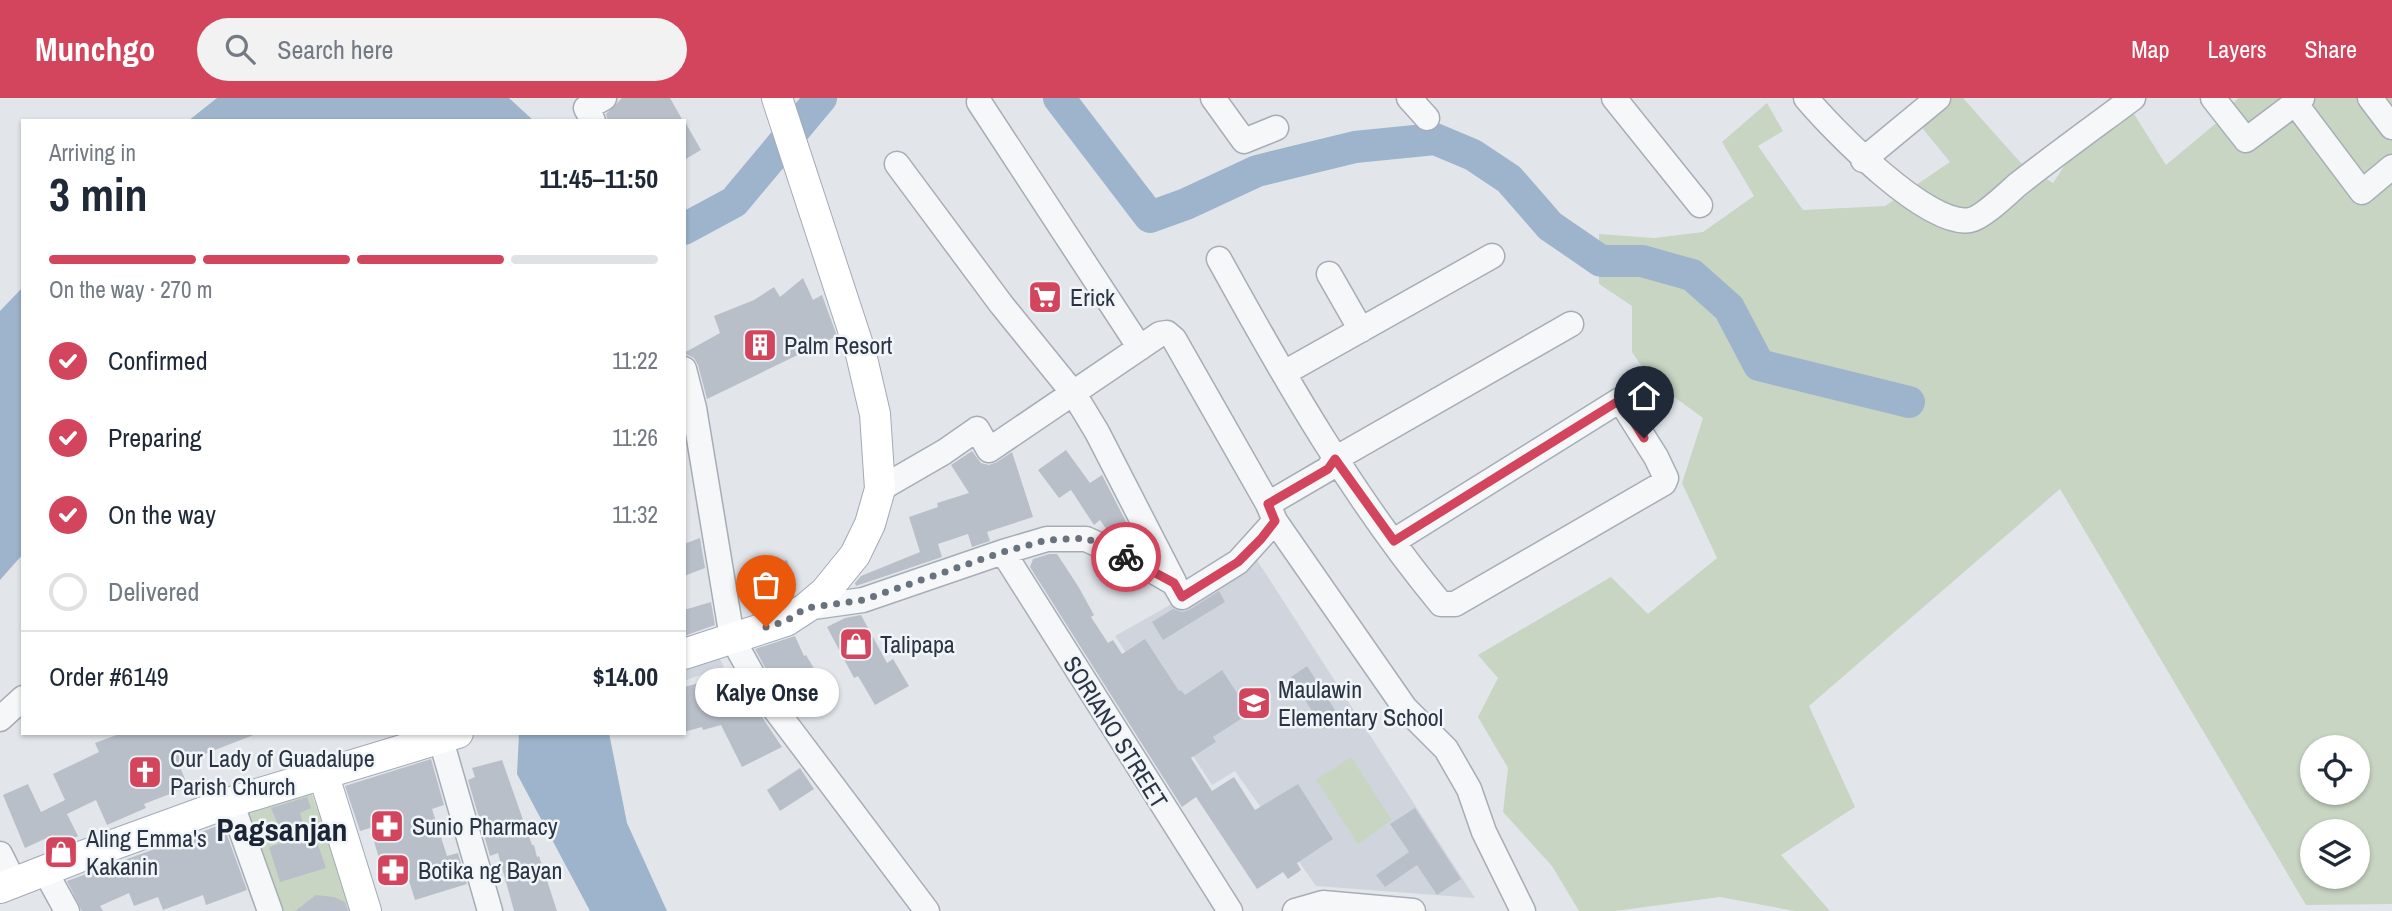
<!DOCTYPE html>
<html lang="en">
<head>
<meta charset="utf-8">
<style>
	:root { --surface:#fff; --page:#f2f2f3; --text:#1f2937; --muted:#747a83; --line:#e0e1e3; --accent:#d3455c }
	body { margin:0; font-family:"Archivo Narrow",sans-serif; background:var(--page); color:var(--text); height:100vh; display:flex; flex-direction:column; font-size:26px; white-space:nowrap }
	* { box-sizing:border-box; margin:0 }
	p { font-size:23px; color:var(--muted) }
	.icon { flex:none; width:38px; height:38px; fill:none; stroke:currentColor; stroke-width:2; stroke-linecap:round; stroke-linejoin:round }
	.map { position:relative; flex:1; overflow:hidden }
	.panel { position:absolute; left:21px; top:21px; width:665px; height:616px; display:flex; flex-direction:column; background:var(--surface); border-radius:0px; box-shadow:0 2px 5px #0004 }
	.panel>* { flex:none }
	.buttons { position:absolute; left:2300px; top:637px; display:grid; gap:14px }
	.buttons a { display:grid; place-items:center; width:70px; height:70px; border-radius:50%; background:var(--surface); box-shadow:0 2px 5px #0004; font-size:35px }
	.pin { position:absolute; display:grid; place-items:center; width:60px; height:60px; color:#fff; margin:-72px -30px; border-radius:50% 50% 50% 0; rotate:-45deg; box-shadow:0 0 7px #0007 }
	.pin .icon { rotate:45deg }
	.courier { position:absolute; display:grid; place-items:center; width:70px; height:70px; margin:-35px; border:5px solid #d3455c; border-radius:50%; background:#fff; color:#222; box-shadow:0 2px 9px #0007 }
	.bubble { position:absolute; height:49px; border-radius:24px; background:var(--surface); box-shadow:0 2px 5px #0004; font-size:23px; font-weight:800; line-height:49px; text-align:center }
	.head em { font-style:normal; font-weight:800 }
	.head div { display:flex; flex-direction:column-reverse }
	.head { display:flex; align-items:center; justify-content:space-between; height:119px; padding:0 28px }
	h1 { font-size:46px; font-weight:800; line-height:52px }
	.bar { display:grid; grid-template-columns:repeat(4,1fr); gap:10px 7px; align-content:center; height:84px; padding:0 28px }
	.bar i { height:9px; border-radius:5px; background:var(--line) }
	.bar .on { background:var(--accent) }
	.bar p { grid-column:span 4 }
	.line { display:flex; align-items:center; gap:18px; padding:0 28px; border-top:2px solid var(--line) }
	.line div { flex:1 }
	ol { padding:0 28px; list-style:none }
	li { display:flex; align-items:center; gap:21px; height:77px }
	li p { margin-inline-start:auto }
	li .icon { padding:7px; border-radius:50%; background:var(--accent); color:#fff; stroke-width:4 }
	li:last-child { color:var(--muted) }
	li i { width:38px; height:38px; border:4px solid var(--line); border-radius:50% }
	header { display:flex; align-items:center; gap:42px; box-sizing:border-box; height:98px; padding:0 35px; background:var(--accent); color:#fff }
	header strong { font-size:33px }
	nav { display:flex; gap:38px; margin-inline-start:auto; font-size:24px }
	.search { width:490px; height:63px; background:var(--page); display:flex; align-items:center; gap:18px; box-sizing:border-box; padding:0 24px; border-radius:38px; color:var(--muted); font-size:26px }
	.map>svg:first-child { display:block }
	.built { fill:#d0d5dd }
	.green { fill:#c8d5c3; fill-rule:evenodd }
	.water { fill:#9db4cc }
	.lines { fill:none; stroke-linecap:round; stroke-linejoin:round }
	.river { stroke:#9db4cc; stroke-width:32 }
	.building { fill:#b9bfc9 }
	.minor-casing { stroke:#a7adb6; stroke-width:27 }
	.major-casing { stroke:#a1aab7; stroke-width:32 }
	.minor { stroke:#f5f7f9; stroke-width:24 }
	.major { stroke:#fff; stroke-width:30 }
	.done { stroke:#6a727e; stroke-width:7; stroke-dasharray:0 12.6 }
	.route { stroke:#d3455c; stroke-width:9 }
	.labels { text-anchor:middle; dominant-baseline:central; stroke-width:5; stroke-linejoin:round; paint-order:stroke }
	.poi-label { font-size:24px; fill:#2a3444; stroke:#f2f5f8; text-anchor:start }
	.street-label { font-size:24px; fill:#2a3444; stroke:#f2f5f8 }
	.district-label { font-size:32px; font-weight:bold; fill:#1c2535; stroke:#f2f5f8 }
</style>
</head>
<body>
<header>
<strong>Munchgo</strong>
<div class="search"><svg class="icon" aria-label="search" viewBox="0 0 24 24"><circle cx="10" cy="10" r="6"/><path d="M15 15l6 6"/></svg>Search here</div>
<nav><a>Map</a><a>Layers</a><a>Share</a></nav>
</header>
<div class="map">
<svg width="2392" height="813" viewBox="0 0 2392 813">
	<rect width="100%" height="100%" fill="#e2e6eb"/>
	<path class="built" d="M1255,459L1475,800L1316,788L1235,673L1212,687L1115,538Z
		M720,561L724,569L686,582L684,572Z"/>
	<path class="green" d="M1945,0H1963L2020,64L2053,85L2109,0H2124L2166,67L2215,26L2238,0H2392V806L2306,807L2060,391L1809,608L1855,709L1781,757L1830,813H1794L1720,799L1615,813H1579L1552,768L1503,714L1508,670L1478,619L1498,580L1478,557L1611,479L1648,516L1717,460L1682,385L1703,320L1651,282L1632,254V208L1599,186V136L1654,140L1703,134L1754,98L1722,44L1767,5L1783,33L1758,48L1803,112L1885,108L1950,64L1923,31ZM2312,649H2357V695H2312ZM2312,733H2357V779H2312Z
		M1351,659L1392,722L1358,746L1316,682Z
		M309,688L354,813H281L245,713Z"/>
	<path class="water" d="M217,0H509L534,23H188Z
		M23,189V456L0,482V213Z
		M519,635H609L627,725L667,813H590L517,676Z"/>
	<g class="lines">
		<path class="river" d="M1059,0L1150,119L1186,106L1257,73L1355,49L1435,41L1473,57L1509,81L1550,128L1601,163H1642L1692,177L1729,210L1759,267L1909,304
			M684,131L734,104L821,0"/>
	</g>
	<path class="building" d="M622,0H670L683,23H608L606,16Z
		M684,22L701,52L684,62Z
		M803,180L813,202L822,197L837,238L707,301L698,267L694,260L684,255L720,235L714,218L754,202L774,189L780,199Z
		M1066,352L1090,385L1102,377L1139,449L1109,435L1100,422L1094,427L1071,392L1059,400L1038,372Z
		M972,353L981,365L989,367L997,364L1012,354L1033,419L987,434L990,443L972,449L968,436L938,446L942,459L856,488L855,485L861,478L920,454L909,419L938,409L937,405L969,395L951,367Z
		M700,440L705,470L684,478V446Z
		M1049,456H1057L1078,488L1094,517L1091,519L1108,545L1113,542L1122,556L1145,541L1179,593L1181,592L1185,597L1222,572L1250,615L1213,639L1216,644L1191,660L1212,693L1234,679L1255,712L1298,686L1333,741L1297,765L1301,772L1288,781L1283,774L1257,791L1196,699L1182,709L1030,469L1033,461Z
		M787,462L796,492L749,505L740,475Z
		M1219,493L1225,504L1163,542L1152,524L1173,511L1182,514L1189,512Z
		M711,504L715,527L684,538V512Z
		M861,517L887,565L893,561L909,588L875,607L858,578L854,580L827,529L845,520Z
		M795,538L804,558L806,557L815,572L810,575L823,595L795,613L774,586L755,551Z
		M1307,568L1340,620L1323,631L1291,579Z
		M714,581L720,602L744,592L782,649L742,669L721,627L703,632L702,629L684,634V589Z
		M122,635L256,636L179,666L188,689L144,706L146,710L107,727L96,702L67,716L78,738L58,748L53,737L25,750L3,697L28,686L41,714L65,702L53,676L99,654L95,645Z
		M431,661L444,707L432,711L447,758L458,755L467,786L415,802L405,770L384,777L370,730L360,733L345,688Z
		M502,662L532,747H534L537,759L539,758L557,813H514L498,755L490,758L468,682L475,679L472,670Z
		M800,670L814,691L780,713L767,692Z
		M307,699L311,710L300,715L310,746L317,744L326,770L280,784L269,749L285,744L271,710Z
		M1415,710L1461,781L1437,797L1417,767L1385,789L1376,777L1409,754L1390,726Z
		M223,726L247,792L206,807L203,797L163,812L158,799L134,808L129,795L100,808L103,813H82L67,783Z
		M316,797L334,799L345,804L348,813H295Z"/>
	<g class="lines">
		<g class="minor-casing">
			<path id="minor" d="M1213,0L1244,43L1276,30
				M1409,0L1427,20
				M1614,0L1700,107
				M1806,0C1833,32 1928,130 1970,122C1982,120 2007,96 2017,87C2055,57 2094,29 2133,0
				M2213,0L2246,42L2302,0
				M2370,0L2392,29
				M979,4L1140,250
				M2295,5L2362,94L2392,69
				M593,23L586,10L604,0
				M1863,62L1938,0
				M897,66L1001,206L1074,296L1097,334L1174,484
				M1219,161C1285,281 1354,401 1441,506H1455L1664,385L1666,380L1656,359L1620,302L1394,443
				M1329,176L1361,232
				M684,271L694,310L732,540L762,594L927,813
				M1284,275L1492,158
				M1268,406L1328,371L1335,361L1571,226
				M1275,423L1405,610L1446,651L1469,691L1484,734L1523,813
				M1003,454L1230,813
				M806,510L863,502L1003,454L1047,441H1086L1143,467L1174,485L1182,499L1238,464L1275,423L1268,406L1174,241L1167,235L1160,236L989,352L977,331L944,354L880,391
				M0,621L23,600
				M439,635L490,813
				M231,704L270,813
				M0,756L14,784
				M45,773L67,813
				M1295,813L1323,805L1413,813"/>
		</g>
		<g class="major-casing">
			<path id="major" d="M684,556L786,523L806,510L825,494L855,457L870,426L880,391L875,316L861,256L777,0
				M323,675L366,813
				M0,790L77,760L231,704L458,635"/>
		</g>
		<use href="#minor" class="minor"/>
		<use href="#major" class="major"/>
	</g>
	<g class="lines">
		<path class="done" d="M766,529L786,523L806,510L863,502L1003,454L1047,442L1086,440L1126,459"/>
		<path class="route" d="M1126,459L1174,485L1182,499L1238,464L1261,441L1275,423L1268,406L1328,371L1335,361L1394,443L1620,302L1644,340"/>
	</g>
	<defs>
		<g id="supermarket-square" transform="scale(1.75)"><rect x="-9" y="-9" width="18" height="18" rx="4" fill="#d3455c" stroke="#f2f5f8"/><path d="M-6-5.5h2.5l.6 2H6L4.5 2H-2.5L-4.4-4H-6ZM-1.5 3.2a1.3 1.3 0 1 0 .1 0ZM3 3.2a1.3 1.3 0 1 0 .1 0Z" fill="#fff"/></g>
		<g id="building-square" transform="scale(1.75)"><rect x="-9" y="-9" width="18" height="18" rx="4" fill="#d3455c" stroke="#f2f5f8"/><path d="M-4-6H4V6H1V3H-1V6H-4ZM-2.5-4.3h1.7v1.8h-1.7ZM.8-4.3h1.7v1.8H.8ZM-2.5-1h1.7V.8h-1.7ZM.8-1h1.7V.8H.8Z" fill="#fff"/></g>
		<g id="shop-square" transform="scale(1.75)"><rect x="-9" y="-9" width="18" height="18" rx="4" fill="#d3455c" stroke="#f2f5f8"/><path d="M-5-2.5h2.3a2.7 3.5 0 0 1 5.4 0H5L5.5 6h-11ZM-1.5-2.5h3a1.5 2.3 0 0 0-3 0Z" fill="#fff"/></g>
		<g id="school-square" transform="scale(1.75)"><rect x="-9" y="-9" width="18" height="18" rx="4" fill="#d3455c" stroke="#f2f5f8"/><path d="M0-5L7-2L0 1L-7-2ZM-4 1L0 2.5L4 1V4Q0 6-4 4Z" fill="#fff"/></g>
		<g id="church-square" transform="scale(1.75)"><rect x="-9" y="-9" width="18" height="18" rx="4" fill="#d3455c" stroke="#f2f5f8"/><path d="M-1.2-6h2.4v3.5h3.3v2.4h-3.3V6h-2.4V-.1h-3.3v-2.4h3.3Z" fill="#fff"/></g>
		<g id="pharmacy-square" transform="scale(1.75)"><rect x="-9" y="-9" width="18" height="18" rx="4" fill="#d3455c" stroke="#f2f5f8"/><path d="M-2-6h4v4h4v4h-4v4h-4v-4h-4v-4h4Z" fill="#fff"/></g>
	</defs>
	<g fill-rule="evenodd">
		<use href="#supermarket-square" x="1045" y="199"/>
		<use href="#building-square" x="760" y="247"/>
		<use href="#shop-square" x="856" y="546"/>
		<use href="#school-square" x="1254" y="605"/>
		<use href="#church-square" x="145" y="674"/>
		<use href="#pharmacy-square" x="387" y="728"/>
		<use href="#shop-square" x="61" y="754"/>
		<use href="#pharmacy-square" x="393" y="772"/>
	</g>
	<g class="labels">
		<g class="poi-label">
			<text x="1070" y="199">Erick</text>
			<text x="784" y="247">Palm Resort</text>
			<text x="880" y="546">Talipapa</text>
			<text x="1278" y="591">Maulawin<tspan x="1278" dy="28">Elementary School</tspan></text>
			<text x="170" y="660">Our Lady of Guadalupe<tspan x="170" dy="28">Parish Church</tspan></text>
			<text x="412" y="728">Sunio Pharmacy</text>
			<text x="86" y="740">Aling Emma's<tspan x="86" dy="28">Kakanin</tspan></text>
			<text x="418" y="772">Botika ng Bayan</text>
		</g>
		<g class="street-label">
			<text transform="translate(1116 634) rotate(58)">SORIANO STREET</text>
		</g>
		<g class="district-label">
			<text x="282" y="731">Pagsanjan</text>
		</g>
	</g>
</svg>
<div class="buttons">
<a><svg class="icon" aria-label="locate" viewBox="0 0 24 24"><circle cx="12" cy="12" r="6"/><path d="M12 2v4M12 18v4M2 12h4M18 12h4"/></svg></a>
<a><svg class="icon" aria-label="layers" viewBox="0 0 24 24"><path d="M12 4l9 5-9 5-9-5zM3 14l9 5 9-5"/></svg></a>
</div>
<div class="pin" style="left:766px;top:529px;background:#ea580c"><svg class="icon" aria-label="bag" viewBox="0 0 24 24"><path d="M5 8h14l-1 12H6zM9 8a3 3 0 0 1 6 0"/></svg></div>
<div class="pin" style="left:1644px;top:340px;background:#1f2937"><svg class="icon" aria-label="home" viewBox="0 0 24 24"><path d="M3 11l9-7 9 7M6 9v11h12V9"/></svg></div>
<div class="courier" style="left:1126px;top:459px"><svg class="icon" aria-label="bike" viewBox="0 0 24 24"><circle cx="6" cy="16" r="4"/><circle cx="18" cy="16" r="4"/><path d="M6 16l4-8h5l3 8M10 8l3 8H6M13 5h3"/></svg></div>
<div class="bubble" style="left:695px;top:570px;width:144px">Kalye Onse</div>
<section class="panel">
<div class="head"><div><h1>3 min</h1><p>Arriving in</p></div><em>11:45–11:50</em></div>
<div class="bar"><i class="on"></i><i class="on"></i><i class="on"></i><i></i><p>On the way · 270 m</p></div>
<ol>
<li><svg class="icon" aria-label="check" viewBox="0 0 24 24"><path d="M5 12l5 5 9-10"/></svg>Confirmed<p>11:22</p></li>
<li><svg class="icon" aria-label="check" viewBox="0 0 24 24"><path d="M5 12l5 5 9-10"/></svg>Preparing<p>11:26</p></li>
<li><svg class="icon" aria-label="check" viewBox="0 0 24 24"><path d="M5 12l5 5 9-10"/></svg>On the way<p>11:32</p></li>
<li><i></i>Delivered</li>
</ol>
<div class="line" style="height:91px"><div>Order #6149</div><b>$14.00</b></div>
</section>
</div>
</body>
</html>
